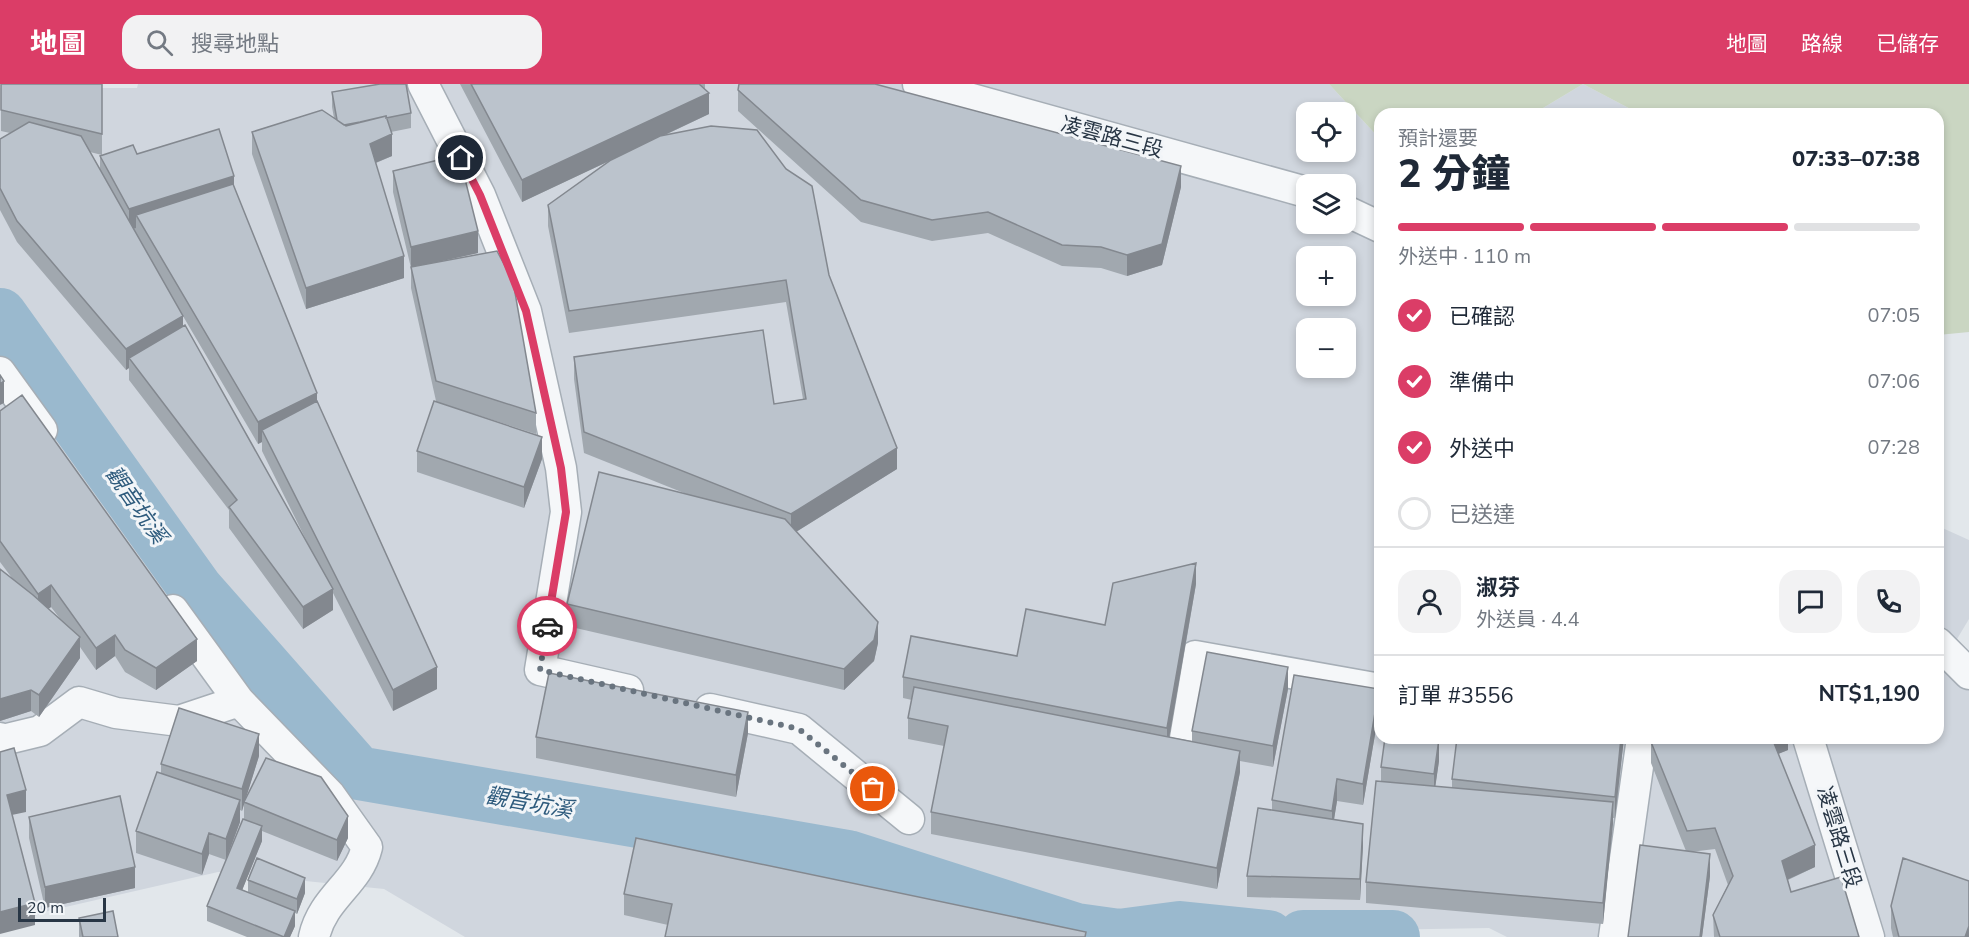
<!DOCTYPE html>
<html lang="zh-TW">
<head>
<meta charset="utf-8">
<style>
	:root { --surface:#fff; --page:#f2f2f3; --text:#1f2937; --muted:#747a83; --line:#e0e1e3; --accent:#db3d67 }
	body { margin:0; font-family:"Nunito Sans","Noto Sans TC",sans-serif; background:var(--page); color:var(--text); height:100vh; display:flex; flex-direction:column; font-size:22px; white-space:nowrap }
	* { box-sizing:border-box; margin:0 }
	p { font-size:20px; color:var(--muted) }
	.icon { flex:none; width:33px; height:33px; fill:none; stroke:currentColor; stroke-width:2; stroke-linecap:round; stroke-linejoin:round }
	.map { position:relative; flex:1; overflow:hidden }
	.panel { position:absolute; left:1374px; top:24px; width:570px; height:636px; display:flex; flex-direction:column; background:var(--surface); border-radius:18px; box-shadow:0 3px 9px #0003 }
	.panel>* { flex:none }
	.buttons { position:absolute; left:1296px; top:18px; display:grid; gap:12px }
	.buttons a { display:grid; place-items:center; width:60px; height:60px; border-radius:12px; background:var(--surface); box-shadow:0 3px 9px #0003; font-size:30px }
	.scale { position:absolute; left:18px; bottom:15px; width:88px; box-sizing:border-box; padding-left:6px; border:3px solid #283645; border-top:0; font-size:16px; line-height:21px; white-space:nowrap; color:#283645; -webkit-text-stroke:4px #f2f5f8; paint-order:stroke }
	.pin { position:absolute; display:grid; place-items:center; width:51px; height:51px; color:#fff; margin:-26px; border:3px solid #fff; border-radius:50%; box-shadow:0 2px 6px #0007 }
	.courier { position:absolute; display:grid; place-items:center; width:60px; height:60px; margin:-30px; border:4px solid #db3d67; border-radius:50%; background:#fff; color:#222; box-shadow:0 2px 8px #0007 }
	.head em { font-style:normal; font-weight:800 }
	.head div { display:flex; flex-direction:column-reverse }
	.head { display:flex; align-items:center; justify-content:space-between; height:102px; padding:0 24px }
	h1 { font-size:39px; font-weight:800; line-height:45px }
	.bar { display:grid; grid-template-columns:repeat(4,1fr); gap:9px 6px; align-content:center; height:72px; padding:0 24px }
	.bar i { height:8px; border-radius:4px; background:var(--line) }
	.bar .on { background:var(--accent) }
	.bar p { grid-column:span 4 }
	.line { display:flex; align-items:center; gap:15px; padding:0 24px; border-top:2px solid var(--line) }
	.line div { flex:1 }
	.round { display:grid; place-items:center; flex:none; width:63px; height:63px; border-radius:18px; background:var(--page) }
	ol { padding:0 24px; list-style:none }
	li { display:flex; align-items:center; gap:18px; height:66px }
	li p { margin-inline-start:auto }
	li .icon { padding:6px; border-radius:50%; background:var(--accent); color:#fff; stroke-width:4 }
	li:last-child { color:var(--muted) }
	li i { width:33px; height:33px; border:3px solid var(--line); border-radius:50% }
	header { display:flex; align-items:center; gap:36px; box-sizing:border-box; height:84px; padding:0 30px; background:var(--accent); color:#fff }
	header strong { font-size:28px }
	nav { display:flex; gap:33px; margin-inline-start:auto; font-size:21px }
	.search { width:420px; height:54px; background:var(--page); display:flex; align-items:center; gap:15px; box-sizing:border-box; padding:0 21px; border-radius:18px; color:var(--muted); font-size:22px }
	.map>svg:first-child { display:block }
	.built { fill:#d0d6de; fill-rule:evenodd }
	.green { fill:#cad6c2 }
	.lines { fill:none; stroke-linecap:round; stroke-linejoin:round }
	.river { stroke:#9ab9ce; stroke-width:54 }
	.minor-casing { stroke:#a6aeb6; stroke-width:33 }
	.minor { stroke:#f5f7f9; stroke-width:30 }
	.wall { fill:#a1a8af; fill-rule:evenodd }
	.shaded-wall { fill:#83888f }
	.building { fill:#bbc3cc; stroke:#83888f; stroke-width:1.5 }
	.done { stroke:#69747f; stroke-width:6; stroke-dasharray:0 10.8 }
	.route { stroke:#db3d67; stroke-width:8 }
	.labels { text-anchor:middle; dominant-baseline:central; stroke-width:6; stroke-linejoin:round; paint-order:stroke }
	.street-label { font-size:21px; fill:#283645; stroke:#f2f5f8 }
	.water-label { font-size:22px; font-style:italic; fill:#2e5b7d; stroke:#f2f5f8 }
</style>
</head>
<body>
<header>
<strong>地圖</strong>
<div class="search"><svg class="icon" aria-label="search" viewBox="0 0 24 24"><circle cx="10" cy="10" r="6"/><path d="M15 15l6 6"/></svg>搜尋地點</div>
<nav><a>地圖</a><a>路線</a><a>已儲存</a></nav>
</header>
<div class="map">
<svg width="1969" height="853" viewBox="0 0 1969 853">
	<rect width="100%" height="100%" fill="#e2e7eb"/>
	<path class="built" d="M138,0H1329L1380,55V654H1938V442L1969,456V535L1951,565L1969,578V853H1507L1489,844L1315,847L1313,853H465L384,805L218,788L48,827L0,845V4H137ZM1306,28H1346V68H1306ZM1306,100H1346V140H1306ZM1306,172H1346V212H1306ZM1306,244H1346V284H1306Z
		M1583,0L1640,30H1533Z"/>
	<path class="green" d="M1329,0H1969V248L1938,251V30H1640L1583,0L1533,30H1380V55Z"/>
	<g class="lines">
		<path class="river" d="M0,231L196,505L358,689L848,773L1076,846L1119,852L1180,844L1268,853
			M1303,853H1393"/>
		<g class="minor-casing">
			<path id="minor" d="M423,0L480,111L526,227L561,384L566,428L540,586L628,606
				M918,0L1306,108
				M1346,127L1380,143
				M0,288L42,346
				M173,526L239,617L330,711L367,763C358,800 323,813 314,853
				M1938,559L1969,590
				M710,625L799,645L909,735
				M0,654L3,656L40,647L79,618L116,629L179,637L239,617
				M1808,654L1869,853
				M1179,663L1195,572L1380,605
				M1614,853L1642,654"/>
		</g>
		<use href="#minor" class="minor"/>
	</g>
	<path class="wall" d="M1,0H102V71L90,68L100,85V72L137,70L234,104L317,317L437,605L393,627L333,509V526L303,545L229,444V426L129,296V284L126,286L17,158L0,126V55L10,49L1,47ZM180,227L258,360L262,358V367L312,468L183,242Z
		M460,0H705V5L709,30L663,52L829,191L897,385L796,448L878,559L874,577L844,606L567,542V520L689,411L584,369L574,295V273L774,320L803,315L786,218L569,249L548,142V121L624,70L522,118Z
		M738,6L1181,103L1162,181L1127,192L1101,184L1062,182L988,149L932,157L861,138L738,27Z
		M332,8L411,29V44L391,48L392,72L376,79L404,194L306,225L252,70V48L334,34L332,23Z
		M393,87L478,169L441,177L536,329V350L474,330L542,375L524,424L417,388V367L436,317L411,204V184L393,108Z
		M0,327L197,577L156,606L125,588L115,572L96,586L80,563V574L39,633L31,627L0,637V485L12,494L0,478ZM51,523L61,536L48,525Z
		M1196,500L1170,653L1192,657V647L1288,605L1273,683L1240,677V688L1217,805L931,750V728L944,662L908,655V634L912,616L903,614V593L1017,572L1105,541Z
		M1380,540V570L1375,566V544Z
		M1379,627L1363,721L1337,717L1334,735L1363,761L1360,816L1247,813V792L1272,726V716Z
		M748,649L736,713L536,674V653Z
		M1624,654L1615,734H1613L1603,840L1366,819V798L1381,698V683L1439,677L1435,703L1452,704V695Z
		M1788,654V666L1778,670L1815,783L1788,796L1791,808L1859,853H1714L1713,831L1728,801L1715,765L1690,768L1710,792L1702,853H1628L1686,767L1651,679V658Z
		M259,672L245,716L348,754L337,777L262,747V757L242,806L248,808V796L305,809L297,830L295,829V842L290,853H247L207,837V822L244,736V719L242,727L240,726V738L226,776L209,770L202,791L136,769V747L161,689V680Z
		M29,733L135,804L45,824L29,754Z
		M624,810L1086,853L668,841L624,831Z
		M1891,822L1969,853H1893L1891,844Z
		M79,834L118,853H79Z"/>
	<path class="shaded-wall" d="M709,9V30L522,118V96Z
		M392,50V72L370,81V60Z
		M1181,82V103L1162,181L1127,192V171Z
		M234,92V114L136,131V144L129,146V125Z
		M478,147V169L411,184V163Z
		M404,172V194L306,225V204Z
		M183,232V253L129,274V284L126,286V265Z
		M4,297V319L0,321V300Z
		M317,309V330L262,346V358L258,360V338Z
		M542,353V375L524,424V403Z
		M897,364V385L791,451V430Z
		M1196,479V500L1167,666V644Z
		M51,501V523L38,532V510Z
		M333,505V526L303,545V523Z
		M878,538V559L874,577L844,606V585Z
		M115,551V572L96,586V564Z
		M80,553V574L39,633V611Z
		M197,555V577L156,606V584Z
		M437,583V605L393,627V606Z
		M1288,583V605L1273,683V662Z
		M1379,605V627L1363,721V700Z
		M31,606V627L0,637V615Z
		M748,628V649L736,713V691Z
		M259,650V672L242,727V705Z
		M1621,654H1624L1615,734V713Z
		M1771,654H1788V666L1771,673Z
		M1439,655V677L1434,712V690Z
		M1240,667V688L1217,805V784Z
		M1337,695V717L1332,748V727Z
		M26,706V728L7,732V711Z
		M240,716V738L226,776V755Z
		M1613,718V740L1603,840V819Z
		M348,732V754L337,777V756Z
		M1363,740V761L1360,816V795Z
		M262,742V757L237,819V804Z
		M209,749V770L202,791V770Z
		M1815,761V783L1782,798V777Z
		M1710,770V792L1702,853H1700Z
		M135,783V804L45,824V803Z
		M305,794V809L297,830V815Z
		M35,819V841L0,850V828Z
		M295,827V842L290,853H284Z
		M1969,842V853H1965Z"/>
	<path class="building" d="M1,0H102V50L1,26Z
		M380,0H406L411,29L386,34V32L360,38L344,41L337,36L332,8Z
		M471,0H699L709,9L522,96Z
		M739,0H875L1181,82L1162,160L1127,171L1101,163L1062,161L988,128L932,136L861,116L738,6Z
		M322,26L346,42L386,32L392,50L370,60L404,172L306,204L252,48Z
		M29,38L81,52L183,232L126,265L17,137L0,104V55Z
		M711,42L757,46L786,85L812,102L829,191L897,364L791,430L584,348L574,273L763,246L774,320L806,315L786,196L569,227L548,121L611,76L660,52Z
		M219,45L234,92L129,125L100,72L133,61L137,70Z
		M459,71L478,147L411,163L393,87Z
		M233,100L317,309L258,338L136,131Z
		M497,167L513,197L536,329L436,297L411,183Z
		M185,241L333,505L303,523L229,423L237,416L129,274Z
		M0,291L4,297L0,300Z
		M22,311L197,555L156,584L125,566L115,551L96,564L51,501L38,510L0,457V327Z
		M317,317L437,583L393,606L262,346Z
		M434,317L542,353L524,403L417,367Z
		M599,388L785,435L878,538L874,556L844,585L567,520Z
		M1196,479L1167,644L903,593L911,552L1017,572L1026,525L1105,541L1113,499Z
		M0,485L33,511L80,553L39,611L31,606L0,615Z
		M1380,540V549L1375,544Z
		M1207,568L1288,583L1273,662L1192,647Z
		M549,589L748,628L736,691L536,653Z
		M1294,591L1379,605L1363,700L1337,695L1332,727L1272,716Z
		M914,603L1240,667L1217,784L931,728L948,642L908,634Z
		M179,624L259,650L242,705L161,680Z
		M1385,654H1436L1439,655L1434,690L1381,683Z
		M1457,654H1621L1615,713L1452,695Z
		M1652,654H1772L1815,761L1782,777L1791,808L1841,793L1859,853H1720L1713,831L1733,792L1715,744L1687,747L1651,658Z
		M14,664L26,706L7,711L35,819L0,828V668Z
		M266,674L321,693L348,732L337,756L244,718Z
		M157,688L240,716L226,755L209,749L202,770L136,747Z
		M1376,697L1613,718L1603,819L1366,798Z
		M120,712L135,783L45,803L29,733Z
		M1258,724L1363,740L1360,795L1247,792Z
		M243,735L262,742L237,804L295,827L284,853L207,822Z
		M636,754L1086,848L1085,853H665L672,820L624,810Z
		M1640,761L1710,770L1700,853H1628Z
		M257,774L305,794L297,815L248,796Z
		M1903,774L1969,797V842L1965,853H1899L1891,822Z
		M113,827L118,853H83L79,834Z"/>
	<g class="lines">
		<path class="done" d="M547,542L540,586L799,645L873,705"/>
		<path class="route" d="M461,74L480,111L526,227L561,384L566,428L547,542"/>
	</g>
	<g class="labels">
		<g class="street-label">
			<text transform="translate(1112 53) rotate(15)">凌雲路三段</text>
			<text transform="translate(1839 753) rotate(73)">凌雲路三段</text>
		</g>
		<g class="water-label">
			<text transform="translate(136 421) rotate(55)">觀音坑溪</text>
			<text transform="translate(529 719) rotate(10)">觀音坑溪</text>
		</g>
	</g>
</svg>
<div class="buttons">
<a><svg class="icon" aria-label="locate" viewBox="0 0 24 24"><circle cx="12" cy="12" r="6"/><path d="M12 2v4M12 18v4M2 12h4M18 12h4"/></svg></a>
<a><svg class="icon" aria-label="layers" viewBox="0 0 24 24"><path d="M12 4l9 5-9 5-9-5zM3 14l9 5 9-5"/></svg></a>
<a>+</a>
<a>−</a>
</div>
<div class="scale">20 m</div>
<div class="pin" style="left:873px;top:705px;background:#ea580c"><svg class="icon" aria-label="bag" viewBox="0 0 24 24"><path d="M5 8h14l-1 12H6zM9 8a3 3 0 0 1 6 0"/></svg></div>
<div class="pin" style="left:461px;top:74px;background:#1f2937"><svg class="icon" aria-label="home" viewBox="0 0 24 24"><path d="M3 11l9-7 9 7M6 9v11h12V9"/></svg></div>
<div class="courier" style="left:547px;top:542px"><svg class="icon" aria-label="car" viewBox="0 0 24 24"><path d="M5 17H2v-5l4-1 3-4h7l3 4 3 1v5h-3M9 17h6M6 11h13"/><circle cx="7" cy="17" r="2"/><circle cx="17" cy="17" r="2"/></svg></div>
<section class="panel">
<div class="head"><div><h1>2 分鐘</h1><p>預計還要</p></div><em>07:33–07:38</em></div>
<div class="bar"><i class="on"></i><i class="on"></i><i class="on"></i><i></i><p>外送中 · 110 m</p></div>
<ol>
<li><svg class="icon" aria-label="check" viewBox="0 0 24 24"><path d="M5 12l5 5 9-10"/></svg>已確認<p>07:05</p></li>
<li><svg class="icon" aria-label="check" viewBox="0 0 24 24"><path d="M5 12l5 5 9-10"/></svg>準備中<p>07:06</p></li>
<li><svg class="icon" aria-label="check" viewBox="0 0 24 24"><path d="M5 12l5 5 9-10"/></svg>外送中<p>07:28</p></li>
<li><i></i>已送達</li>
</ol>
<div class="line" style="height:108px"><a class="round"><svg class="icon" aria-label="person" viewBox="0 0 24 24"><circle cx="12" cy="8" r="4"/><path d="M4 21q1-7 8-7t8 7"/></svg></a><div><b>淑芬</b><p>外送員 · 4.4</p></div><a class="round"><svg class="icon" aria-label="chat" viewBox="0 0 24 24"><path d="M4 5h16v11H9l-5 4z"/></svg></a><a class="round"><svg class="icon" aria-label="phone" viewBox="0 0 24 24"><path d="M5 4h4l2 5-3 2q2 4 5 5l2-3 5 2v4C11 20 4 13 5 4z"/></svg></a></div>
<div class="line" style="height:78px"><div>訂單 #3556</div><b>NT$1,190</b></div>
</section>
</div>
</body>
</html>
